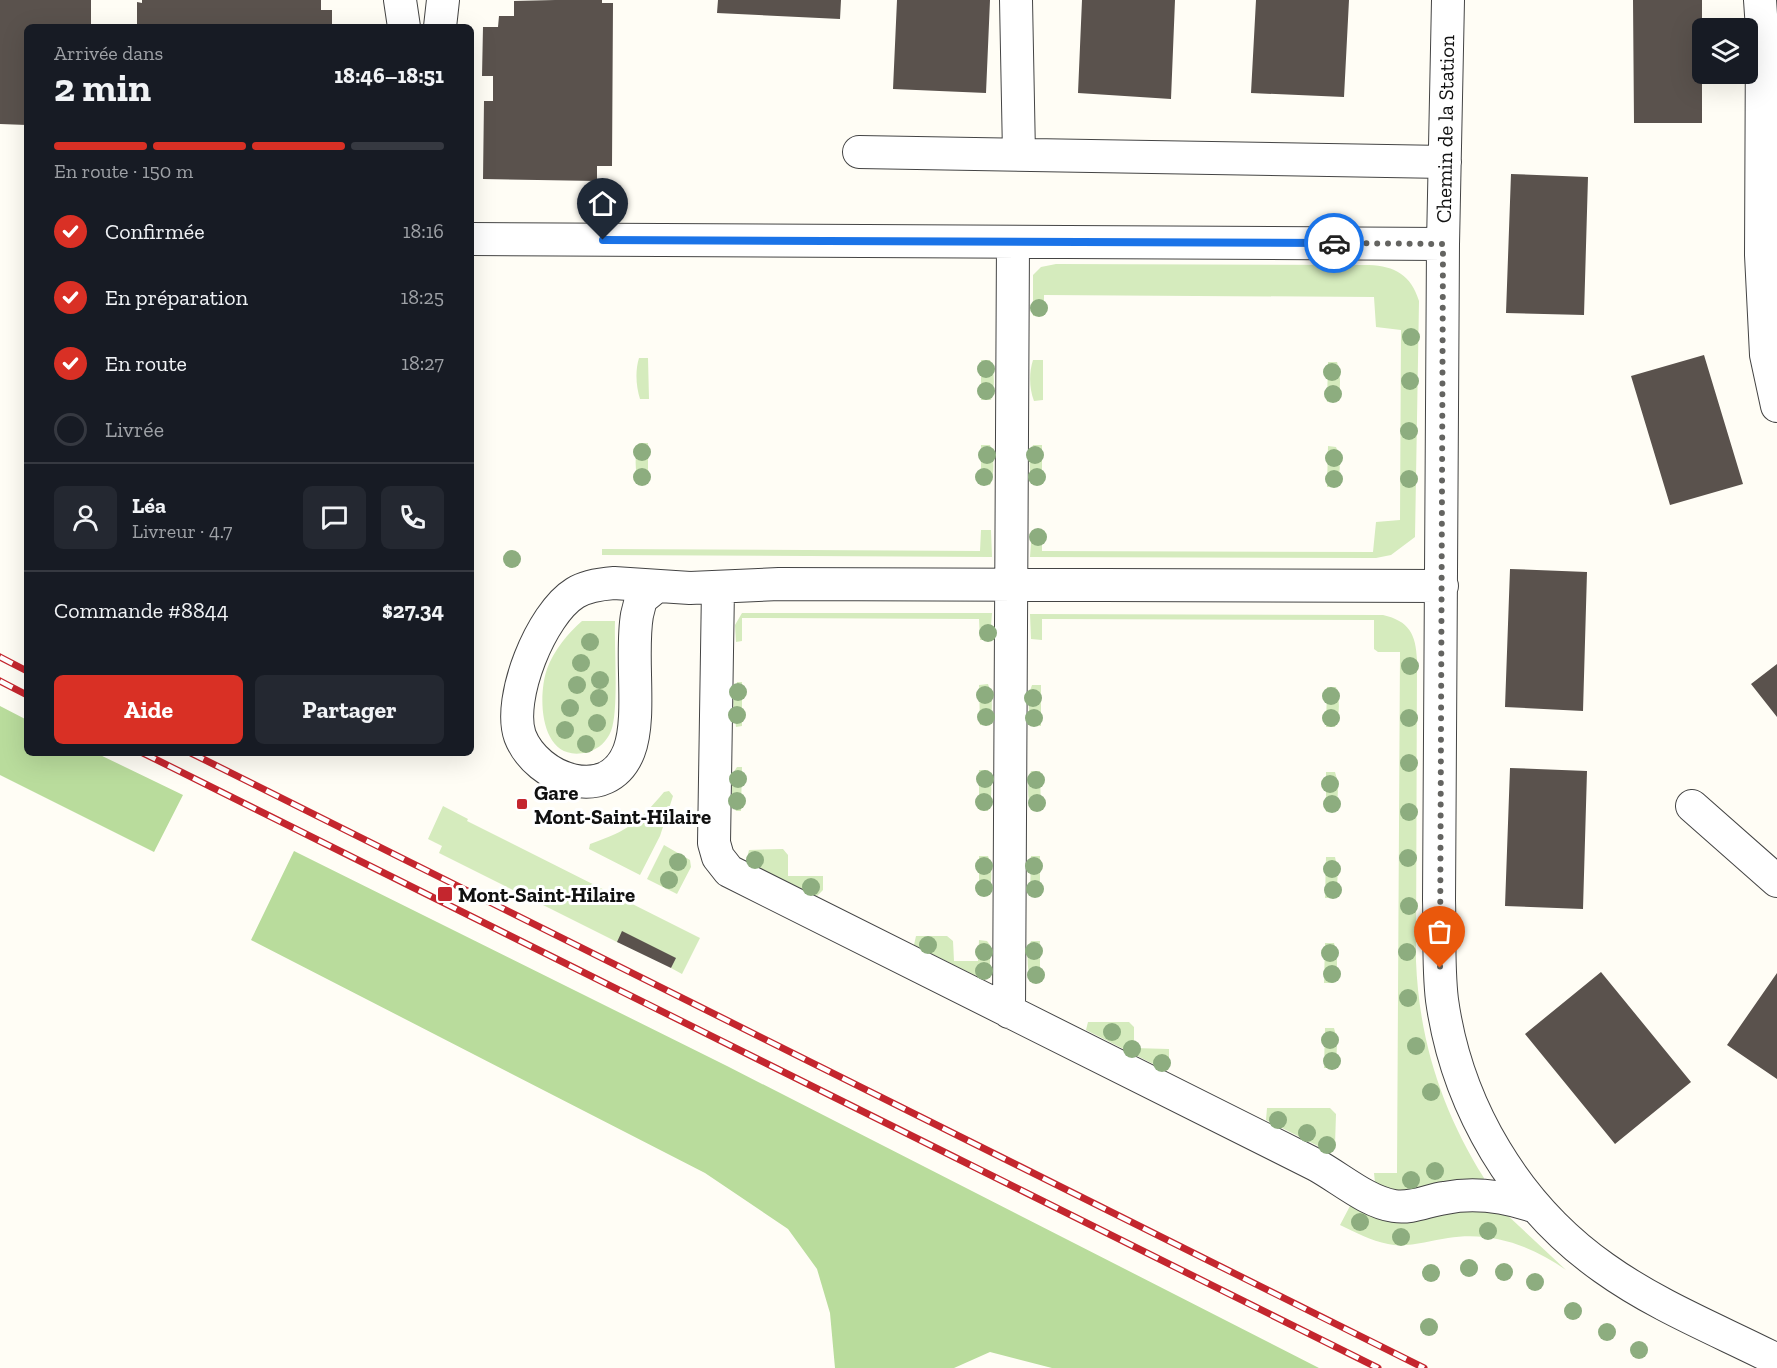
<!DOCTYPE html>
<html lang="fr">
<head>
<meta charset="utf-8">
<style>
	:root { --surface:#171b24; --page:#242831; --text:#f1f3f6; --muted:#9ea1a6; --line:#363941; --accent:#d93025 }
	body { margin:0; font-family:"Zilla Slab",serif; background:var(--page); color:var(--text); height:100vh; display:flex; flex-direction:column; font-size:22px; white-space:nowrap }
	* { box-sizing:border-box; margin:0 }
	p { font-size:20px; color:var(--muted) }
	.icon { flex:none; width:33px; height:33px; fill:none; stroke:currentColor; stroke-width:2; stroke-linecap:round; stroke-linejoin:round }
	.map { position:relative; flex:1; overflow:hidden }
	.sheet { position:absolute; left:24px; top:24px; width:450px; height:732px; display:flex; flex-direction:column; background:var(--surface); border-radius:9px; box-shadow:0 6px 24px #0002 }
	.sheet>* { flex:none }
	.fabs { position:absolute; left:1692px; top:18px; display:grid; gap:12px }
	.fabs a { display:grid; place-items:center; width:66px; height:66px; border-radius:9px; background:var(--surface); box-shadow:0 6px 24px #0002; font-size:30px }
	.pin { position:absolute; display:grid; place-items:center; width:51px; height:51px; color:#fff; margin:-62px -26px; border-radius:50% 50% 50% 0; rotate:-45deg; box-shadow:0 0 6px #0007 }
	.pin .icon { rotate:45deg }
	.courier { position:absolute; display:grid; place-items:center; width:60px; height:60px; margin:-30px; border:4px solid #1a73e8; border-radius:50%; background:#fff; color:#222; box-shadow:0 2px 8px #0007 }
	.summary em { font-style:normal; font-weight:700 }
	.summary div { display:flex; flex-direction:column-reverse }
	.summary { display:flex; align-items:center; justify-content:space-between; height:102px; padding:0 30px }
	h1 { font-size:39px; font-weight:700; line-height:45px }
	.bar { display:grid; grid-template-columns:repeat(4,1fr); gap:9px 6px; align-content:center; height:72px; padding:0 30px }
	.bar i { height:8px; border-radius:4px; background:var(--line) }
	.bar .current { background:var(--accent) }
	.bar p { grid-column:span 4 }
	.line { display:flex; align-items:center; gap:15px; padding:0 30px; border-top:2px solid var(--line) }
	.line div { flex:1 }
	.round { display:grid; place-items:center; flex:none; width:63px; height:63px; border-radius:9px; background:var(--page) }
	ol { padding:0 30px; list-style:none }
	li { display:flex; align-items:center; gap:18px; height:66px }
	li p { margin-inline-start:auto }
	li .icon { padding:6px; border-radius:50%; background:var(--accent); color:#fff; stroke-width:4 }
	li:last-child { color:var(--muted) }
	li i { width:33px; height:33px; border:3px solid var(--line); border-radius:50% }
	.button { display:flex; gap:12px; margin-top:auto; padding:12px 30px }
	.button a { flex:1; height:69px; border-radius:9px; background:var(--accent); color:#fff; font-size:24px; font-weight:700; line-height:69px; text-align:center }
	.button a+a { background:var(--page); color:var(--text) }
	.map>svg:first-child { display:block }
	.green { fill:#d5ebbd }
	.forest { fill:#b9dc9c }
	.building { fill:#5a524d }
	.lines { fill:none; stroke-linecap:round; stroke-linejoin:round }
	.minor-casing { stroke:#444; stroke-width:34 }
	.minor { stroke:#fff; stroke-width:32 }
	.rail-casing { stroke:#c4262e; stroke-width:7 }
	.rail { stroke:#fff; stroke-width:4.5; stroke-dasharray:14; stroke-linecap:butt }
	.tree { fill:#8dad7f }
	.done { stroke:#646461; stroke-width:6; stroke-dasharray:0 10.8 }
	.route { stroke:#1a73e8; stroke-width:8 }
	.poi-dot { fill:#c4262e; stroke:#fff; stroke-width:2 }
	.labels { text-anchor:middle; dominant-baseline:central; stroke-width:6; stroke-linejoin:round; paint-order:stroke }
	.street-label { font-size:21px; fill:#111; stroke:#fff }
	.poi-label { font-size:21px; font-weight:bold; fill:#111; stroke:#fff; text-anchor:start }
</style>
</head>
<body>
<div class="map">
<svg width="1777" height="1368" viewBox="0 0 1777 1368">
	<rect width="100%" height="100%" fill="#fffdf5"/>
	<path class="green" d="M1056,264L1369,265C1395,266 1411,275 1419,301L1415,537L1391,555L1376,558L1030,557L1032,530H1042V551L1373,552L1376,522L1400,520L1401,330L1376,327L1374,297L1044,295V316H1033V275L1041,267Z
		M639,358H648L649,399H640C636,386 635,371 639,358Z
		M981,360H990C995,372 995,388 991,400H981Z
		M1033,360H1043V400L1034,401C1029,388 1029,372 1033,360Z
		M1328,362H1337C1341,374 1341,390 1337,402H1327Z
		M639,443H648V484H639C635,472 634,455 639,443Z
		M981,445H990C994,457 995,473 990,485H981Z
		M1033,445H1042V485H1033C1029,473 1028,457 1033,445Z
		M1328,446L1336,447C1341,458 1341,475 1336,487H1327Z
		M981,530H991L992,557L602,555V549L980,551Z
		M742,613H992L990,640H980L979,619L742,618V641L736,642L735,625Z
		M1030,614L1383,615C1409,621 1416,634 1417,660L1416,961C1419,1040 1442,1111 1484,1178L1482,1183L1399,1194L1375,1183L1374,1173H1397L1400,652H1378L1374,649V620L1042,619V640L1031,639Z
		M582,621H615C614,646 619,711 611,731C607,741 599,749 588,752C540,765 537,698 547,669C554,650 568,633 582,621Z
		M737,682H742V726L736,727L733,702Z
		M988,684C993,697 993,712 989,725H980L979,685Z
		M1032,685H1041V726L1032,725C1028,713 1027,697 1032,685Z
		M1327,687H1336C1340,699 1340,716 1335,727H1326Z
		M737,767H742L741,811H736C731,799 729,778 737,767Z
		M979,770H988C993,783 992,798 988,811L979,810Z
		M1031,771H1040L1041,811H1032C1027,799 1027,783 1031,771Z
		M1326,772H1335C1339,784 1339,801 1334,812H1326Z
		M669,791L673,796L660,836L640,875L589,849L590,844C629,830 637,824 664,792Z
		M443,806L468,819L467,821L700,938L682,974L671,968L675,958L617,942L439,853L442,846L428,839Z
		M664,845L690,860L691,867L677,894L647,879Z
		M783,849L788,855V876H823V890L817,896L746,862L749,850Z
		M979,856H988C993,868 992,884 988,896H979Z
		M1031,856H1040V897L1031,896L1030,893Z
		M1326,857H1335C1338,870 1339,885 1334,898H1325Z
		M916,936H947L953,941L954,961H978L979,940L987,941L990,945V973L982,979L914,945Z
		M1031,941H1040V982L1031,981C1027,969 1026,953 1031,941Z
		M1325,943H1334C1338,956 1338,970 1334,983H1324Z
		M1088,1022H1129L1134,1027V1048L1169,1049V1064L1163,1069L1086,1030Z
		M1325,1028H1334C1338,1040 1338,1057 1333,1068H1324Z
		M1267,1108H1330L1336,1114L1335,1145L1328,1151L1266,1120Z
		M1354,1205L1505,1213L1566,1270C1531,1245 1490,1231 1448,1238C1429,1241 1406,1248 1388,1244C1371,1241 1355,1232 1340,1225L1350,1206Z"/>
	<path class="forest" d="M0,706L27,720V753H96L183,795L154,852L0,775Z
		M294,851L727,1066L1319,1368H1052L990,1352L954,1368H835L830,1313L817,1269L788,1229L705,1173L251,940Z"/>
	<path class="building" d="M0,0H91V27H27V125L0,124Z
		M142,0H321V10H332V27H137V2L142,3Z
		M555,0H602V3H613L612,166H597V181L483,179L484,101H493V76H482L483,27H498L499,16H514V1Z
		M718,0H841L840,19L717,13Z
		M897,0H990L986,93L893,89Z
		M1082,0H1175L1171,99L1078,93Z
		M1256,0H1349L1344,97L1251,93Z
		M1633,0H1702V123H1634Z
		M1511,174L1588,177L1584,315L1506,313Z
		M1704,355L1743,484L1670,505L1631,376Z
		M1510,569L1587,572L1583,711L1505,707Z
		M1777,664V717L1751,684Z
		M1510,768L1587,771L1583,909L1505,906Z
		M622,931L676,958L671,968L617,942Z
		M1601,972L1691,1082L1615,1144L1525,1034Z
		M1777,973V1079L1727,1045Z"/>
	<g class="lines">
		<g class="minor-casing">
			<path id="minor" d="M400,0L404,27
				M1016,0L1019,154
				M1448,0L1443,244L1439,900C1440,933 1438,967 1442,1000C1457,1107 1516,1206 1604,1268C1657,1306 1720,1331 1777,1360
				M1760,0L1762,29L1761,255L1766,355L1777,406
				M440,27L443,0
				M859,152L1445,162
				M471,239L1443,244
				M657,586L641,599L637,615C630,655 642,717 629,751C608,805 537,780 520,736C507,699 541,614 575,593C586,586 601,584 614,583L690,588L779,584L1442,586
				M718,588L714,843L718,857L729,871L1316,1165C1340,1178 1367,1202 1394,1206C1412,1209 1428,1200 1445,1198C1475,1192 1507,1197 1536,1207
				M1692,806L1777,881
				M1009,1012L1013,242"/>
		</g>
		<use href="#minor" class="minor"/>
		<g class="rail-casing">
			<path id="rail" d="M0,657L27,671
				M0,681L27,695
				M143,753L1378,1368
				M191,753L1424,1368"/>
		</g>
		<use href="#rail" class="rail"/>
	</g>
	<g class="tree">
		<circle cx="1039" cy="308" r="9"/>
		<circle cx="1411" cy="337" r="9"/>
		<circle cx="986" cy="369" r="9"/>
		<circle cx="1332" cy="372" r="9"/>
		<circle cx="1410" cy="381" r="9"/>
		<circle cx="986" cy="391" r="9"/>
		<circle cx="1333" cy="394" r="9"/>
		<circle cx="1409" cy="431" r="9"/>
		<circle cx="642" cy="452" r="9"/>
		<circle cx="987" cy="455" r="9"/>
		<circle cx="1035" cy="455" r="9"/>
		<circle cx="1334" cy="458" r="9"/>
		<circle cx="642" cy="477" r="9"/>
		<circle cx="984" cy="477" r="9"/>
		<circle cx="1037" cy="477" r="9"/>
		<circle cx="1334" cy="479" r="9"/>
		<circle cx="1409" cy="479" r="9"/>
		<circle cx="1038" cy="537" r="9"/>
		<circle cx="512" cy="559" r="9"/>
		<circle cx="988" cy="633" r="9"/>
		<circle cx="590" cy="642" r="9"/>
		<circle cx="581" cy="663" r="9"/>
		<circle cx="1410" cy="666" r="9"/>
		<circle cx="600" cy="680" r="9"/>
		<circle cx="577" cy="685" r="9"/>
		<circle cx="738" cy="692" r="9"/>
		<circle cx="985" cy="695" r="9"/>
		<circle cx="1331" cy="696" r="9"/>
		<circle cx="599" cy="698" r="9"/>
		<circle cx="1033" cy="698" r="9"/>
		<circle cx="570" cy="708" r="9"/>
		<circle cx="737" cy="715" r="9"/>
		<circle cx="986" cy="717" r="9"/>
		<circle cx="1034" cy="718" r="9"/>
		<circle cx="1331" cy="718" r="9"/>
		<circle cx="1409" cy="718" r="9"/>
		<circle cx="597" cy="723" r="9"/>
		<circle cx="565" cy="730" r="9"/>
		<circle cx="586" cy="744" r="9"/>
		<circle cx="1409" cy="763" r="9"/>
		<circle cx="738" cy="779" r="9"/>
		<circle cx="985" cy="779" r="9"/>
		<circle cx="1036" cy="780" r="9"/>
		<circle cx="1330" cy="784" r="9"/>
		<circle cx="737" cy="801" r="9"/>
		<circle cx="984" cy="802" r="9"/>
		<circle cx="1037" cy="803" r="9"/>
		<circle cx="1332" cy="804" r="9"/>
		<circle cx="1409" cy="812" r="9"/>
		<circle cx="1408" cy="858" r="9"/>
		<circle cx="755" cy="860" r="9"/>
		<circle cx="678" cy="862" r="9"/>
		<circle cx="984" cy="866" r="9"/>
		<circle cx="1034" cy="866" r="9"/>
		<circle cx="1332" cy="869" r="9"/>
		<circle cx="669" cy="880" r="9"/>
		<circle cx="811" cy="887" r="9"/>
		<circle cx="984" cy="888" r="9"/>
		<circle cx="1035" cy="889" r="9"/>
		<circle cx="1333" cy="890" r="9"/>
		<circle cx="1409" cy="906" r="9"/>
		<circle cx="928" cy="945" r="9"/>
		<circle cx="1034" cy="951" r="9"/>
		<circle cx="984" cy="952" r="9"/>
		<circle cx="1407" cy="952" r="9"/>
		<circle cx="1330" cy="953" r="9"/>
		<circle cx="984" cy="971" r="9"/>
		<circle cx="1332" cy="974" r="9"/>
		<circle cx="1036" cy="975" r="9"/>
		<circle cx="1408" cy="998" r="9"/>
		<circle cx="1112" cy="1032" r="9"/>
		<circle cx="1330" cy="1040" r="9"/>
		<circle cx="1416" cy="1046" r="9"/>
		<circle cx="1132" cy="1049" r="9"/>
		<circle cx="1332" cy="1061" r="9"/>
		<circle cx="1162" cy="1063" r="9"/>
		<circle cx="1431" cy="1092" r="9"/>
		<circle cx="1278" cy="1120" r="9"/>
		<circle cx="1307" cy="1133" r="9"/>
		<circle cx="1327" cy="1145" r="9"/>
		<circle cx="1435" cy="1171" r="9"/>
		<circle cx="1411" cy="1180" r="9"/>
		<circle cx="1360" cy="1222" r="9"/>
		<circle cx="1488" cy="1231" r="9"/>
		<circle cx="1401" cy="1237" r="9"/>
		<circle cx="1469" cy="1268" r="9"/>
		<circle cx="1504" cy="1272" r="9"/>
		<circle cx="1431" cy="1273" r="9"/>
		<circle cx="1535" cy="1282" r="9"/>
		<circle cx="1573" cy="1311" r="9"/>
		<circle cx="1429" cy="1327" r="9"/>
		<circle cx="1607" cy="1332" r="9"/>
		<circle cx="1639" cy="1350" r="9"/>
	</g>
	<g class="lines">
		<path class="done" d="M1334,243L1443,244L1440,968"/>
		<path class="route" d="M603,240L1334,243"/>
	</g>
	<g class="poi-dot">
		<rect x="516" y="798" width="12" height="12" rx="3"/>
		<rect x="437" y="886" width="16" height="16" rx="3"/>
	</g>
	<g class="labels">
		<g class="street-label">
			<text transform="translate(1445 129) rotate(-89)">Chemin de la Station</text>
		</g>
		<g class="poi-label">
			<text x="534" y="792">Gare<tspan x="534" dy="24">Mont-Saint-Hilaire</tspan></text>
			<text x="458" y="894">Mont-Saint-Hilaire</text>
		</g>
	</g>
</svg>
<div class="fabs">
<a><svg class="icon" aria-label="layers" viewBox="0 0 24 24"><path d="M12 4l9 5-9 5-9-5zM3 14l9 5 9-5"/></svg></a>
</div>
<div class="pin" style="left:1440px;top:968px;background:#ea580c"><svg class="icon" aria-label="bag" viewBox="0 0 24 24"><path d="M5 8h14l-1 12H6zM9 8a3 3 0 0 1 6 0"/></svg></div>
<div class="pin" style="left:603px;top:240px;background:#1f2937"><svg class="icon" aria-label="home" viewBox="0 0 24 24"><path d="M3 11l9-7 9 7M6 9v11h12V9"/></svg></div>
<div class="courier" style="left:1334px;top:243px"><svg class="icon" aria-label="car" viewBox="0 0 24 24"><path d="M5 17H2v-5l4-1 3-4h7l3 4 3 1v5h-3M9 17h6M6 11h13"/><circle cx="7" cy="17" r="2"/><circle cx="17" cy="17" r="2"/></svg></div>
<section class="sheet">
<div class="summary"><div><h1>2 min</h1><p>Arrivée dans</p></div><em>18:46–18:51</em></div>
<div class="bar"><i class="current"></i><i class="current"></i><i class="current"></i><i></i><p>En route · 150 m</p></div>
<ol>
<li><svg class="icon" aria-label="check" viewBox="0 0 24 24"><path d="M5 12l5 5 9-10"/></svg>Confirmée<p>18:16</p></li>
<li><svg class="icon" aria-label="check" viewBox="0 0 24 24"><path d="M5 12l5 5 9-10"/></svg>En préparation<p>18:25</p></li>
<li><svg class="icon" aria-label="check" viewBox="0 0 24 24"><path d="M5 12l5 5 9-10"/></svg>En route<p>18:27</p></li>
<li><i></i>Livrée</li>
</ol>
<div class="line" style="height:108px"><a class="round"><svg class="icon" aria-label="person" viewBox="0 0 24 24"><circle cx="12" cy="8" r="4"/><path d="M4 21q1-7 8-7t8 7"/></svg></a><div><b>Léa</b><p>Livreur · 4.7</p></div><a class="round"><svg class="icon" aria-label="chat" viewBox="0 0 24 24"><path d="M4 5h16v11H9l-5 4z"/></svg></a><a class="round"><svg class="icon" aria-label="phone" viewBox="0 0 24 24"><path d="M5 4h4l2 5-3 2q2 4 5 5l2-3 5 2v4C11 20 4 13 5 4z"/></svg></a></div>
<div class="line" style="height:78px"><div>Commande #8844</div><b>$27.34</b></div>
<div class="button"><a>Aide</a><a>Partager</a></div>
</section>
</div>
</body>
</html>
